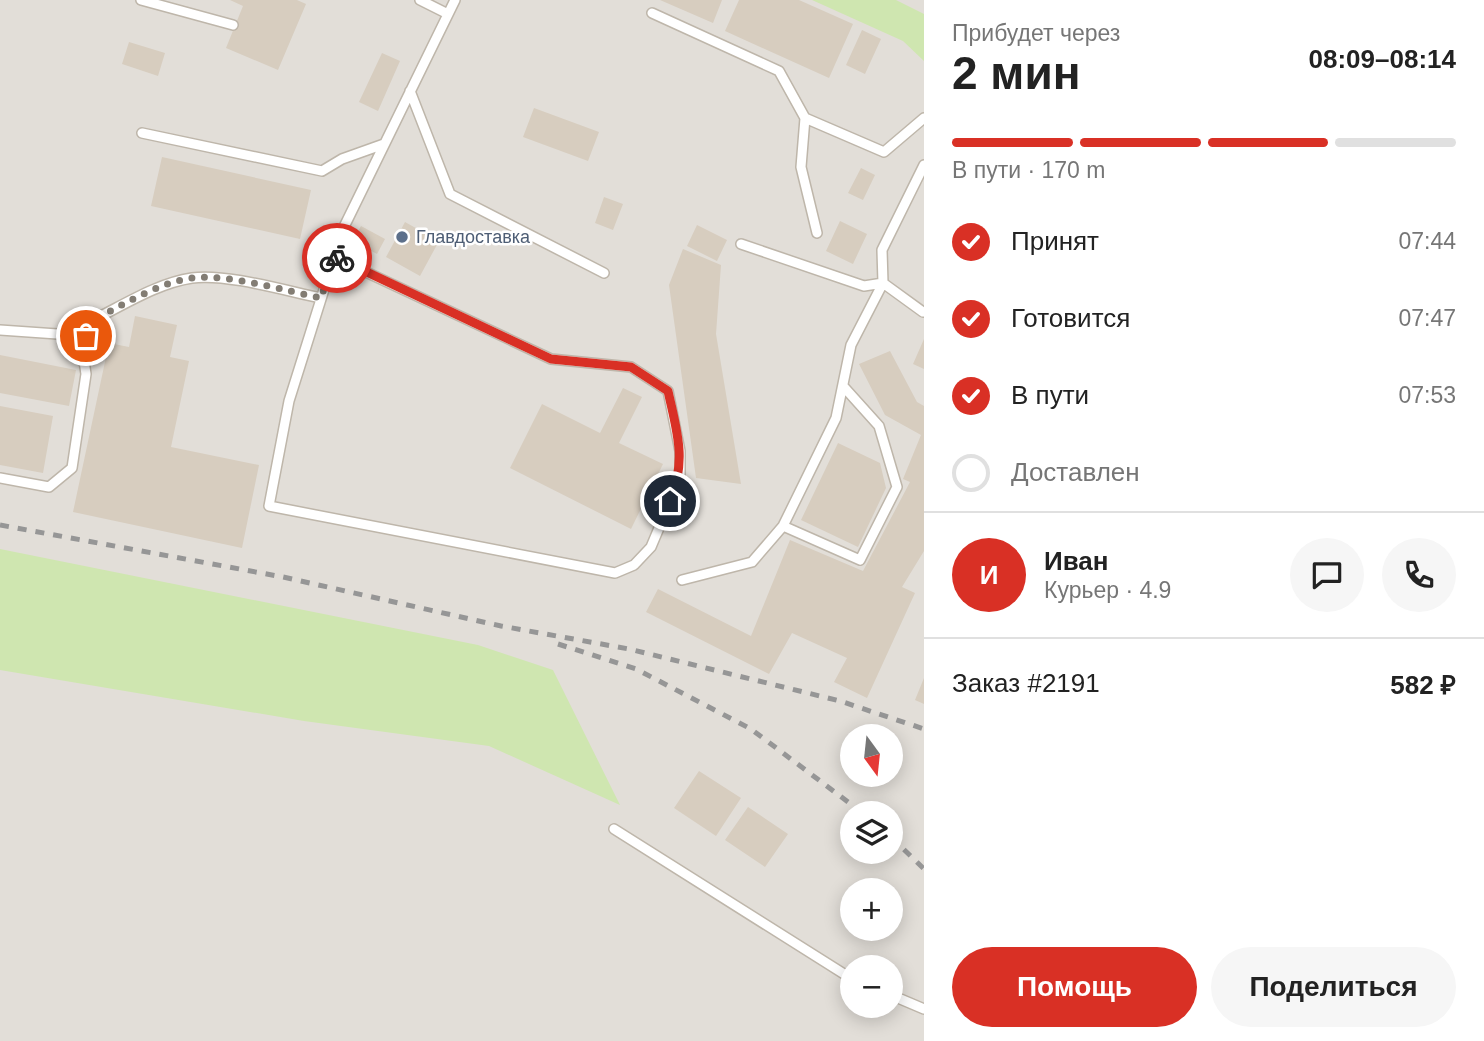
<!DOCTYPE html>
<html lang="ru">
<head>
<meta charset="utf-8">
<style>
	:root { --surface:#fff; --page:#f6f6f6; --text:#222; --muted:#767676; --line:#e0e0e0; --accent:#d93025 }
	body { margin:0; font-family:Helvetica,sans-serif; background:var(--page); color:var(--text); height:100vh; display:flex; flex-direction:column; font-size:26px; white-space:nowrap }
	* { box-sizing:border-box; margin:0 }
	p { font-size:23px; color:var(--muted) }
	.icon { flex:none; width:38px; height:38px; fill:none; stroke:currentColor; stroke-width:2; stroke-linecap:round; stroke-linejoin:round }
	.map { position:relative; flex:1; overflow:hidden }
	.details { display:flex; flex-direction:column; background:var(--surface); width:560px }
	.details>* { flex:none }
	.needle { width:46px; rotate:165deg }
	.tools { position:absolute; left:840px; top:724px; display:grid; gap:14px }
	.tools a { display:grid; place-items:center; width:63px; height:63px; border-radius:50%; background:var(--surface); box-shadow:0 4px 18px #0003; font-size:35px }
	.pin { position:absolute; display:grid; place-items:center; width:60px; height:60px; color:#fff; margin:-30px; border:4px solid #fff; border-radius:50%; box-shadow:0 2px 7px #0007 }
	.courier { position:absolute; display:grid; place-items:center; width:70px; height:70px; margin:-35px; border:5px solid #d93025; border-radius:50%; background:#fff; color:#222; box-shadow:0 2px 9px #0007 }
	.headline em { font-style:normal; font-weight:700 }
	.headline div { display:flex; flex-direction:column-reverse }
	.headline { display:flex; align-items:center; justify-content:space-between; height:119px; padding:0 28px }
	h1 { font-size:46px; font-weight:700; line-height:52px }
	.bar { display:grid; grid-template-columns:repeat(4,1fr); gap:10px 7px; align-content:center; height:84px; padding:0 28px }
	.bar i { height:9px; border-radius:5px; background:var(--line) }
	.bar .active { background:var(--accent) }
	.bar p { grid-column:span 4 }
	.line { display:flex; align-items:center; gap:18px; padding:0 28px; border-top:2px solid var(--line) }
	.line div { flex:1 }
	.round { display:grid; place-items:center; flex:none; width:74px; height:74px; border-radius:37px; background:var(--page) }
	ol { padding:0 28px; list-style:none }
	li { display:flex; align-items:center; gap:21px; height:77px }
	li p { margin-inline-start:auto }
	li .icon { padding:7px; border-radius:50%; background:var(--accent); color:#fff; stroke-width:4 }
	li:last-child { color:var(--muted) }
	li i { width:38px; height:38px; border:4px solid var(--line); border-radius:50% }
	.button { display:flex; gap:14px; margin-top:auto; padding:14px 28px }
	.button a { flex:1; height:80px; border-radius:42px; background:var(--accent); color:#fff; font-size:28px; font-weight:700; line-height:80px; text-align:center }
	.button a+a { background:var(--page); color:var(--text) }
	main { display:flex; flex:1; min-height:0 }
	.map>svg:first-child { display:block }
	.industrial { fill:#e2ded8; fill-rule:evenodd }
	.green { fill:#cfe6b0 }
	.building { fill:#d7cdbf }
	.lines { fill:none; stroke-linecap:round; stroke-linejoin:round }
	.lane-casing { stroke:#beb6aa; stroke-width:12 }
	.lane { stroke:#fff; stroke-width:9 }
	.rail { stroke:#969696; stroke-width:5; stroke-dasharray:9 9; stroke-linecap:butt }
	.done { stroke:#837d74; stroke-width:7; stroke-dasharray:0 12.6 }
	.route { stroke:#d93025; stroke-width:9 }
	.service-dot { fill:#5c6f8a; stroke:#fff; stroke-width:2.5 }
	.labels { text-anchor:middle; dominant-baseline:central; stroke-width:5; stroke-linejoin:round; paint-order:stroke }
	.service-label { font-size:18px; fill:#4e5e75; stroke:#fff; text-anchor:start }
</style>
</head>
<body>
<main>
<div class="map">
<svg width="924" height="1041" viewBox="0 0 924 1041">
	<rect width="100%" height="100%" fill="#f3efe7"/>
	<path class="industrial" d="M0,0H924V1041H0ZM852,737H891V775H852ZM852,814H891V852H852ZM852,891H891V929H852ZM852,968H891V1006H852Z"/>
	<path class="green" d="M812,0H896L924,14V61L903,41Z
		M0,549L478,645L553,670L620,805L489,746L304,721L0,670Z"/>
	<path class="building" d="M230,0H297L306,4L278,70L226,48L243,6Z
		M660,0H722L713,23Z
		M739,0H799L853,24L829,78L725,31Z
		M862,30L881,39L865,74L846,65Z
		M129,42L165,53L158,76L122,64Z
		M382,53L400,61L378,111L359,102Z
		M534,108L599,132L588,161L523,137Z
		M162,157L311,190L300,239L151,206Z
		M861,168L875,175L863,200L848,193Z
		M604,197L623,204L613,230L595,223Z
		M840,221L867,234L853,264L826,251Z
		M405,222L439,241L420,276L386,257Z
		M697,225L727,240L717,261L687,246Z
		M361,226L385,239L377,254L353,241Z
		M683,249L721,265L716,334L741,484L696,478L669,285Z
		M135,316L177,325L170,357L189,361L171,447L259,465L242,548L73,512L109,343L129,347Z
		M924,339V369L913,364Z
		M890,351L917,402L924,406V551L902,587L915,593L867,698L834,682L847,658L792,633L769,674L646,612L658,589L751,636L790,540L863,571L910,482L903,479L921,435L885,415L859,364Z
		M0,355L76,370L69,406L0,393Z
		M623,388L642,397L619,443L663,464L631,529L510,468L542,404L600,433Z
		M0,406L53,416L43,473L0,465Z
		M838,443L880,463L886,488L858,547L801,520Z
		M924,678V704L915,700Z
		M699,771L741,798L716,836L674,808Z
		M748,807L788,834L765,867L725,840Z"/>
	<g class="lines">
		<g class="lane-casing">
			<path id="lane" d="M141,0L233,25
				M420,0L448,14
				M652,13L779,71L805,118L884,152L924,118
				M410,91L450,194L604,273
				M805,118L801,167L817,233
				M142,133L322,171L342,159L384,144
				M741,244L864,286L883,283L923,312
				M334,257L551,359L631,367L668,391L680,451V478L651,547L634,565L615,573L269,506L289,401L343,229L455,0
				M0,330L86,336
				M843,386L879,426L897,487L860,560L783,526L836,418L851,345L883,283L882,250L924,165
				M0,478L49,487L72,468L86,374L82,348L91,321C122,306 157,283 192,278C225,273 287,291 321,298
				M682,580L752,562L783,526
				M614,829L852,979
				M891,995L924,1009"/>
		</g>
		<use href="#lane" class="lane"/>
		<path class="rail" d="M0,525L283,577L501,626L629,649L840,701L924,729
			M558,644L636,669L751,729L864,814
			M891,837L924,869"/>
	</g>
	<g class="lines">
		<path class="done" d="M86,336L91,321C122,306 157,283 192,278C225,273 287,291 321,298L334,257L337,258"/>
		<path class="route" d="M337,258L551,359L631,367L668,391C677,432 687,460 670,501"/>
	</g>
	<circle class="service-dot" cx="402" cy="237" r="7"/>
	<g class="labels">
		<g class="service-label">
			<text x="416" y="237">Главдоставка</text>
		</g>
	</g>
</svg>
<div class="tools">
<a><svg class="needle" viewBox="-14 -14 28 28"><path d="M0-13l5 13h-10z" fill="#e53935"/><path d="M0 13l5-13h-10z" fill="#767676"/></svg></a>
<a><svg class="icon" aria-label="layers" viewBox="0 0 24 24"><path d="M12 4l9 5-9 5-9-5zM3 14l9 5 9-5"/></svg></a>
<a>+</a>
<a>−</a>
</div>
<div class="pin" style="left:86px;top:336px;background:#ea580c"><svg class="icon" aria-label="bag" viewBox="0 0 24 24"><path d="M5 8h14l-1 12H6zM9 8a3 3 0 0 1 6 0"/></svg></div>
<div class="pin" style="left:670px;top:501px;background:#1f2937"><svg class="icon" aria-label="home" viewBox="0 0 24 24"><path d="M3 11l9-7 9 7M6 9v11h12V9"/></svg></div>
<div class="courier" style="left:337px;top:258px"><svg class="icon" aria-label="bike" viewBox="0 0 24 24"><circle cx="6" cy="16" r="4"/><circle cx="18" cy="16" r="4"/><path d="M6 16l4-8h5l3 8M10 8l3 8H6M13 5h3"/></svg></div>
</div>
<section class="details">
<div class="headline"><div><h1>2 мин</h1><p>Прибудет через</p></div><em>08:09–08:14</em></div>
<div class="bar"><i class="active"></i><i class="active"></i><i class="active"></i><i></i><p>В пути · 170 m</p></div>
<ol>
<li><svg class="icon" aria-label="check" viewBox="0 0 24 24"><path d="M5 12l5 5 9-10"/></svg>Принят<p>07:44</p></li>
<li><svg class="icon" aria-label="check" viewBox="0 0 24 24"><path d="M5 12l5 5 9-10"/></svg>Готовится<p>07:47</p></li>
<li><svg class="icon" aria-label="check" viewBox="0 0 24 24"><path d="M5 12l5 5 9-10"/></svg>В пути<p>07:53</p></li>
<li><i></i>Доставлен</li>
</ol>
<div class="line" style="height:126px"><b class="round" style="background:var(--accent);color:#fff">И</b><div><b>Иван</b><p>Курьер · 4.9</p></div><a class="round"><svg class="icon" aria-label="chat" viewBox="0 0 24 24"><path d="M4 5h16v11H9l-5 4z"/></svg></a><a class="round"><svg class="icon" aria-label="phone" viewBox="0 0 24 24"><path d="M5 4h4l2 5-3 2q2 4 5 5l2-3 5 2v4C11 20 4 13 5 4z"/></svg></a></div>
<div class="line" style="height:91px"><div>Заказ #2191</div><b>582 ₽</b></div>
<div class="button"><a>Помощь</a><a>Поделиться</a></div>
</section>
</main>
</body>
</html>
